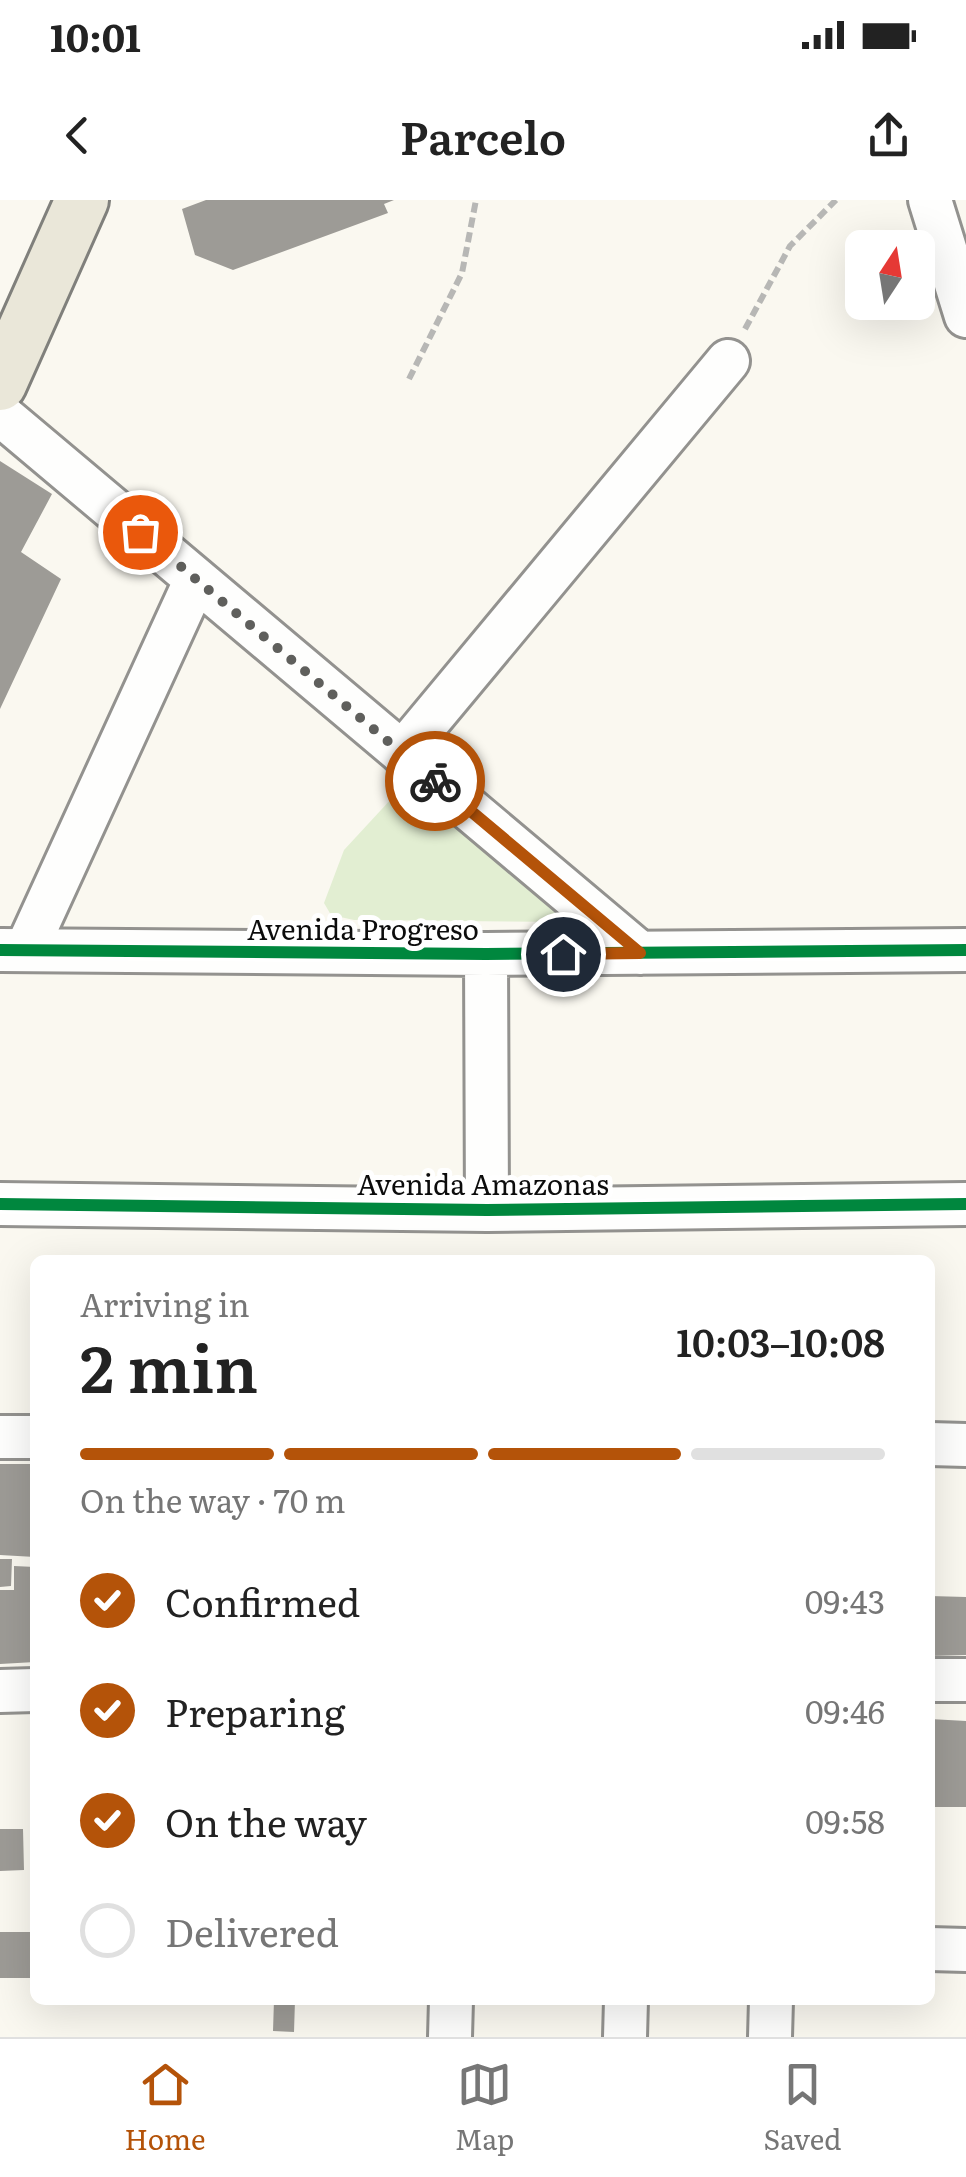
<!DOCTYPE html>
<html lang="en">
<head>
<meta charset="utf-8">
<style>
	:root { --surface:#fff; --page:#f6f6f6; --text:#222; --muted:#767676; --line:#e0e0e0; --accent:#b45309 }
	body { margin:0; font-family:Literata,serif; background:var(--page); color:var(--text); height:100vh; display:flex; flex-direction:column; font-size:38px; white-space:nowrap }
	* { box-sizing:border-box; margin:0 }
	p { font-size:32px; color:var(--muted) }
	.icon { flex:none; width:55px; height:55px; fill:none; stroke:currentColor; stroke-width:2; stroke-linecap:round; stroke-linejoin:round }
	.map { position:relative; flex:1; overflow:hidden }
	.panel { position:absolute; left:30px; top:1055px; width:905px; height:750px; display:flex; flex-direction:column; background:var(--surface); border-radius:15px; box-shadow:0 10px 40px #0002 }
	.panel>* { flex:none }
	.needle { width:65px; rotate:12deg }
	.tools { position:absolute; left:845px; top:30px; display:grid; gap:20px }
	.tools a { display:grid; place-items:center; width:90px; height:90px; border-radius:15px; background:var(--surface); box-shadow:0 10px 40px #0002; font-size:50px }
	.pin { position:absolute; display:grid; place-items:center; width:85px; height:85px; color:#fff; margin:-42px; border:5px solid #fff; border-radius:50%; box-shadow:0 2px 10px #0007 }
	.courier { position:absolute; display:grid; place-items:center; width:100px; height:100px; margin:-50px; border:8px solid #b45309; border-radius:50%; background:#fff; color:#222; box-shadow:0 2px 12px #0007 }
	.overview em { font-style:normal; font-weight:600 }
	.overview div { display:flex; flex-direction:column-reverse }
	.overview { display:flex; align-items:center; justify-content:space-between; height:170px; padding:0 50px }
	h1 { font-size:65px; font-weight:600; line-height:75px }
	.bar { display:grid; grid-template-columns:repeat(4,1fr); gap:15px 10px; align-content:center; height:120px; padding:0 50px }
	.bar i { height:12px; border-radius:8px; background:var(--line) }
	.bar .on { background:var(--accent) }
	.bar p { grid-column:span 4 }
	ol { padding:0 50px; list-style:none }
	li { display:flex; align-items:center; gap:30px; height:110px }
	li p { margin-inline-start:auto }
	li .icon { padding:10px; border-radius:50%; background:var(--accent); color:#fff; stroke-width:4 }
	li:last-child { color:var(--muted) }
	li i { width:55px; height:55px; border:5px solid var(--line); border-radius:50% }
	.status { display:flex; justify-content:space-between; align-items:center; height:70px; padding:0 50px; background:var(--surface); direction:ltr }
	.status svg { height:28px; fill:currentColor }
	header { display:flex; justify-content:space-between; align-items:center; height:130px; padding:0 50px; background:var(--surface); font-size:45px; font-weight:600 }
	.dock { display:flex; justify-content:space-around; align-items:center; height:140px; border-top:2px solid var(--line); background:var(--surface); font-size:28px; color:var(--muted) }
	.dock a { display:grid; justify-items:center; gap:5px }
	.dock .on { color:var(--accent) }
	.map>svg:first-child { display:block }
	.green { fill:#e2eed2 }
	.building { fill:#9d9b96 }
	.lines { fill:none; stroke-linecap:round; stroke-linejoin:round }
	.minor-casing { stroke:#93928f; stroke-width:48 }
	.major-casing { stroke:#80807c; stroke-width:58 }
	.path { stroke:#b7b7b5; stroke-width:6; stroke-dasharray:10 5; stroke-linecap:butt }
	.minor { stroke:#fefefd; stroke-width:42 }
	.major { stroke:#eae7d9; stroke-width:52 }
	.cycleway-casing { stroke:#fff; stroke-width:19 }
	.cycleway { stroke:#00873e; stroke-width:12 }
	.done { stroke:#5f5f5c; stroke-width:10; stroke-dasharray:0 18 }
	.route { stroke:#b45309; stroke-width:12 }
	.labels { text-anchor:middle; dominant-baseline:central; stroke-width:10; stroke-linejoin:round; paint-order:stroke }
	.street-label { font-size:28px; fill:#0c0c0c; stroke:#fff }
</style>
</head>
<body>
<div class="status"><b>10:01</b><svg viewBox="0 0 49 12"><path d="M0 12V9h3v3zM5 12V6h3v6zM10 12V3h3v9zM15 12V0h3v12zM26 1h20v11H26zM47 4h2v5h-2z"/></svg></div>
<header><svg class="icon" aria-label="back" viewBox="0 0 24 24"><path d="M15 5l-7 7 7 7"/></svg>Parcelo<svg class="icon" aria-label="share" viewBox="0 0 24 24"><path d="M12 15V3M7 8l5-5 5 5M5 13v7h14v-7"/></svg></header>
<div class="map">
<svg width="966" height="1837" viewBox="0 0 966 1837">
	<rect width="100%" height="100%" fill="#faf8f0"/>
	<path class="green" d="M405,584L570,722L354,720L331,715L324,703L344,650Z"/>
	<path class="building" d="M206,0H394L384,4L388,13L233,70L195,55L182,9Z
		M0,261L52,294L21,352L61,379L0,509Z
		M0,1264H35V1357L0,1355Z
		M0,1359H12L11,1386L0,1387Z
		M14,1366L35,1367V1462L0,1464V1390H14Z
		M930,1396L966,1397V1455L930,1456Z
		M930,1519L966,1521V1607H930Z
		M0,1629H23L24,1670L0,1671Z
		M0,1732H35V1778H0Z
		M274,1800H295L294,1832L273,1831Z"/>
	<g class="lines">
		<g class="minor-casing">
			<path id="minor" d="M930,0L966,116
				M0,214L640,753
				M402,553L728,161
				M0,750L486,754L966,750
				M26,750L196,379
				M486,754L487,1010
				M0,1004L487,1010L966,1004
				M0,1237H35
				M930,1244L966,1245
				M930,1480H966
				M0,1491L35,1490
				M930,1749L966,1750
				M450,1837L451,1800
				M625,1837L626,1800
				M770,1837L771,1800"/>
		</g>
		<g class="major-casing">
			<path id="major" d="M0,184L82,0"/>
		</g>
		<path class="path" d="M745,129L790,46L836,0
			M409,179L462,73L476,0"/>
		<use href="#minor" class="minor"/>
		<use href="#major" class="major"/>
		<g class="cycleway-casing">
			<path id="cycleway" d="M0,750L486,754L966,750
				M0,1004L487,1010L966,1004"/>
		</g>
		<use href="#cycleway" class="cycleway"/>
	</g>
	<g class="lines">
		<path class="done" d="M140,332L435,581"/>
		<path class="route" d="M435,581L640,753L563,754"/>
	</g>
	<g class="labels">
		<g class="street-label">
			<text x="363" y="728">Avenida Progreso</text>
			<text x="483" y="983">Avenida Amazonas</text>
		</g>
	</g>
</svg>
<div class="tools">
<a><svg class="needle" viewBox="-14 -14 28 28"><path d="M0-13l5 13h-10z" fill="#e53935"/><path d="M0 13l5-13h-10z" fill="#767676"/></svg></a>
</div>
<div class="pin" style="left:140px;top:332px;background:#ea580c"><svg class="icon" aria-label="bag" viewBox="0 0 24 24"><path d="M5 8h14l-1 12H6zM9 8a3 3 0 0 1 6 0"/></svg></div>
<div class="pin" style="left:563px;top:754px;background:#1f2937"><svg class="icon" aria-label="home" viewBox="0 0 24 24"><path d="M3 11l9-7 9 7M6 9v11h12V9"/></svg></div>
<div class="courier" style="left:435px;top:581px"><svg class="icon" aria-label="bike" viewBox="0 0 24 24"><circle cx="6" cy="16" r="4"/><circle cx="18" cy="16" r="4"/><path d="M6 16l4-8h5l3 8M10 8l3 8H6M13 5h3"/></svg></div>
<section class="panel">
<div class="overview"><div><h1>2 min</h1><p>Arriving in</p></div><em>10:03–10:08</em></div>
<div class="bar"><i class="on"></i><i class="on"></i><i class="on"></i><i></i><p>On the way · 70 m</p></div>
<ol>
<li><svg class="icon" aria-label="check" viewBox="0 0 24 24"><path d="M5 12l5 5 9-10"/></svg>Confirmed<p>09:43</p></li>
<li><svg class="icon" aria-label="check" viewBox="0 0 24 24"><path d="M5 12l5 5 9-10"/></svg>Preparing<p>09:46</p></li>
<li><svg class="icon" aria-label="check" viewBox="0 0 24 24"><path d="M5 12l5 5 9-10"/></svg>On the way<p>09:58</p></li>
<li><i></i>Delivered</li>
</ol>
</section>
</div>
<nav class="dock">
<a class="on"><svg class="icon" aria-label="home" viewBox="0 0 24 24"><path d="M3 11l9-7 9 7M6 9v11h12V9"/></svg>Home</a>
<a><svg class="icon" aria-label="map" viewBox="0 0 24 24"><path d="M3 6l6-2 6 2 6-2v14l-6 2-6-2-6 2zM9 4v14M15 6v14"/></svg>Map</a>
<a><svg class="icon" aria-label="saved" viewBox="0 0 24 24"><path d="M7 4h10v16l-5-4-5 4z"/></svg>Saved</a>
</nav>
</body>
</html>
